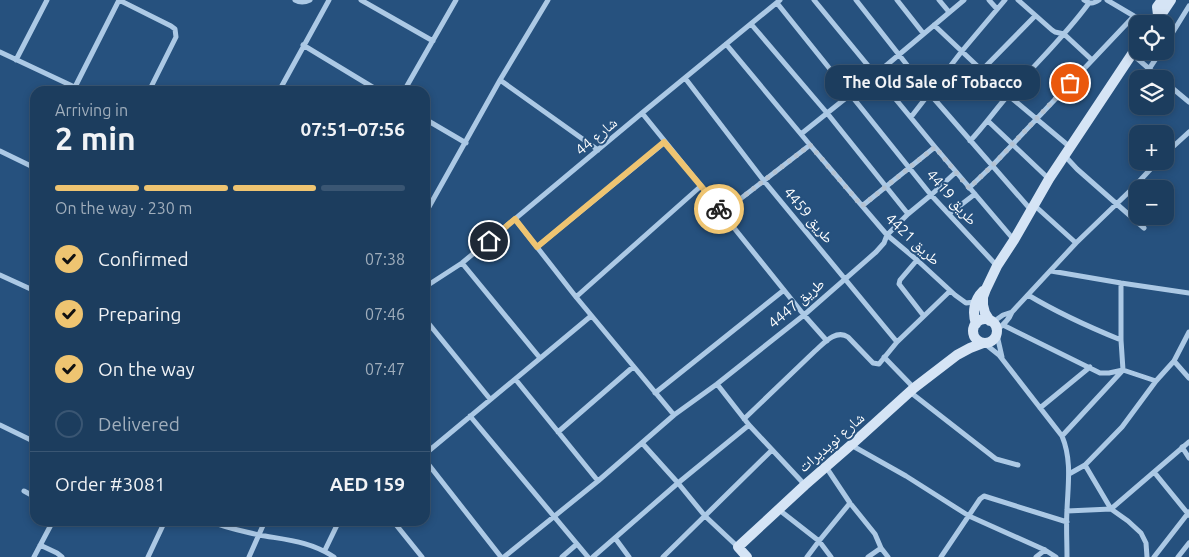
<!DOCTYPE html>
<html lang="en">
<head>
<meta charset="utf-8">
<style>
	:root { --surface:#1c3d5e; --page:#254464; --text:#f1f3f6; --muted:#a0aebc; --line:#3a5673; --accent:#eec471 }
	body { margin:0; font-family:Ubuntu,"Noto Naskh Arabic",sans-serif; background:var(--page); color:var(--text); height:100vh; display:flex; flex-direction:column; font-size:19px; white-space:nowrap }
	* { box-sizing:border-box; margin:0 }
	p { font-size:16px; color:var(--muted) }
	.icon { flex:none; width:28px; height:28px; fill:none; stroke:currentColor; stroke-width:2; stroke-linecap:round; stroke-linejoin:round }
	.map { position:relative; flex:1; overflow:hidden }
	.panel { position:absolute; left:30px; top:86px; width:400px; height:440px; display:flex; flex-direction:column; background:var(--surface); border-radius:15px; box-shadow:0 2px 8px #0003,0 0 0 1px var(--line) }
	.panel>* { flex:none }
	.buttons { position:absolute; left:1129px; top:15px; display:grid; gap:10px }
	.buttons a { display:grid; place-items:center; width:45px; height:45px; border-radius:10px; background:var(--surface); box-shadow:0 2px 8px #0003,0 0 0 1px var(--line); font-size:25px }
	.pin { position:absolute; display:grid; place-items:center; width:42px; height:42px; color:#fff; margin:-21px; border:2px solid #fff; border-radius:50%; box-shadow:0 1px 5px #0007 }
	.courier { position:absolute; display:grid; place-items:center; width:50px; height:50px; margin:-25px; border:4px solid #eec471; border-radius:50%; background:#fff; color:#222; box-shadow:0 1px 6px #0007 }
	.bubble { position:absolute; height:35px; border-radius:15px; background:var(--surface); box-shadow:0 2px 8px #0003,0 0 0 1px var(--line); font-size:16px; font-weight:600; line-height:35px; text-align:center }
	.head em { font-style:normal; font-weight:600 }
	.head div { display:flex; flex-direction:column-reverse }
	.head { display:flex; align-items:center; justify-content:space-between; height:85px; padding:0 25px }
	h1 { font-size:32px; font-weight:600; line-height:38px }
	.bar { display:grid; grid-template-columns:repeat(4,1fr); gap:8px 5px; align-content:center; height:60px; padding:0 25px }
	.bar i { height:6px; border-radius:4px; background:var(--line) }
	.bar .current { background:var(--accent) }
	.bar p { grid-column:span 4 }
	.line { display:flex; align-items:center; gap:12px; padding:0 25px; border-top:1px solid var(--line) }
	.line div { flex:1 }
	ol { padding:0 25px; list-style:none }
	li { display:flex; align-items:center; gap:15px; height:55px }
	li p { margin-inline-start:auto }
	li .icon { padding:5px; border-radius:50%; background:var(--accent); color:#111; stroke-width:4 }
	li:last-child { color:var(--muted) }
	li i { width:28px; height:28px; border:2px solid var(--line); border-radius:50% }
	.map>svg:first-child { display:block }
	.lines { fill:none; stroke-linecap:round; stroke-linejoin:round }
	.street { stroke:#acc9e5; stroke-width:5 }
	.secondary { stroke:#d5e4f5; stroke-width:10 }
	.done { stroke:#b3c2d2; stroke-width:5; stroke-dasharray:0 9 }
	.route { stroke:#eec471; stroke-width:6 }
	.labels { text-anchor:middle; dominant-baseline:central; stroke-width:4; stroke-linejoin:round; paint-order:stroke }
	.street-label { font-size:15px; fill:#fff; stroke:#26517e }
</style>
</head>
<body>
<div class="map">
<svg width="1189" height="557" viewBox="0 0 1189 557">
	<rect width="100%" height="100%" fill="#26517e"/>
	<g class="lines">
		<path class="street" d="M119,0L171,26L175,29L176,37L149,91
			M295,0C300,3 304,3 310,0
			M361,0L433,41
			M814,0L935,147L1014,240
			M856,0L929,93L1031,210
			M897,0L923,33
			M939,0L949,12
			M989,0L997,9
			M1018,0L1052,30L1055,32L1064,34L1092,60
			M1084,0C1090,4 1093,4 1099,0
			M1107,0L1134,16L1150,24
			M777,3L931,195L997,266
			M751,24L827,113L908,214
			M934,25L1008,95L1070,147
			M726,44L810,145L887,235L917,260L955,295L966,303L975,302
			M303,45L379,91
			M1165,45L1189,6
			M0,52L83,91
			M1132,54L1161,79
			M16,60L47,0
			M1149,69L1161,51
			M982,70L1035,16
			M685,78L764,181L897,342
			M500,80L598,150
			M1165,82L1189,102
			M75,87L119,0
			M279,91L329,0
			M404,91L456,0
			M642,113L706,192L722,213L804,315L827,341
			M911,117L962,51L1005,0
			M425,119L466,143
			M988,121L1049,179
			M801,134L876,74L964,0
			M970,141C984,126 996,109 1010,93C1036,63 1065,36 1089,3
			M0,151L35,168
			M1165,154L1189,132
			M1065,156L1077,169L1144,228
			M969,188L992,166L1134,16
			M1034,205L1076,243
			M862,206L935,147
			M722,213L810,145
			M425,214L500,80L548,0
			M949,214L975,194
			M515,219L576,297L674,415
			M537,247L665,142
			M917,260L900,280L899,284L923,315
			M462,263L540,358
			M1051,271L1121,283L1189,293
			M0,275L35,291
			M425,287L462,263L642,113L780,0
			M1028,295C1058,313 1089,327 1121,340
			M576,297L701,186
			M425,319L490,399
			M993,322L1003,315L1012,312
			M1003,325L1100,373H1109L1123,370L1156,381
			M997,330C1003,325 1009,320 1012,312L1076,243L1133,188L1158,161
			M997,335L1002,357
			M984,343L999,355L1062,436C1072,460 1068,484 1067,510C1066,525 1067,541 1067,557
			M884,357L914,388
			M1174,361L1189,378
			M516,380L598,481
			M717,384L749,425L805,485
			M910,392L996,459L1018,465
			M655,393L784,290
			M1040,408L1090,367
			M470,416L588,557
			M744,419L815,351C824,343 836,329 848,337L873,363L879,364L897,342L950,291
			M0,425L35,442
			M558,432L633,367
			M1062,436L1123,370L1121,340V283
			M642,443L678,483L705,516L738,547
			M851,445L906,476L969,516L1045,550L1056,557
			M1182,447L1189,458
			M425,454L591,316
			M425,460L501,557
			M1085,465L1111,509L1189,442
			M826,467L850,503L875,534L881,548L888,557
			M1154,472L1189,515
			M1069,474L1085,465L1122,427L1156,381L1174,361L1189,332
			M24,491L35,497
			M778,509L819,541L831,557
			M1067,511L1111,509L1128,521L1141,533L1146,543L1147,557
			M210,521C225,528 243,531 259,535C287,540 310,541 334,557
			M393,521L422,557
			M615,538L629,557
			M40,545L57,553L62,557
			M325,550L339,521
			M34,557L53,521
			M148,557L165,521
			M249,557L265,521
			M504,557L598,481L674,415L717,384L804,315L876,252L884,243L887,235L908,214L931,195L956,172
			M562,557L577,544
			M593,557L678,483L749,425
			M663,557L772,450
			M807,557L819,541L850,503
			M868,557L881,548
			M941,557L980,499L984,496L1067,522
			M1036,557L1045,550
			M1154,557L1189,512
			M1178,557L1189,543"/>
		<path class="secondary" d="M1158,15L1157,7L1162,0
			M1152,24L1158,15L1163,12L1171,0
			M973 331a12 12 0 1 1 24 0a12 12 0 1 1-24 0Z
			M990,321L985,313L983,305V297L986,289L997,266L1014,240L1049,179L1138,45
			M976,324C972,312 974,300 983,291
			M747,557L738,547L805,485L851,445L914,388L957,355L970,348L983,343"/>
	</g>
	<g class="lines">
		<path class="done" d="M719,209L722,213L810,145L862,206L935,147L969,188L992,166L1070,83"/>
		<path class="route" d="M489,241L515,219L537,247L664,142L706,192L719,209"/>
	</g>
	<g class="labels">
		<g class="street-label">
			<text transform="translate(596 136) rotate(-40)">شارع 44</text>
			<text transform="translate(952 197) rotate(49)">طريق 4419</text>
			<text transform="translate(809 215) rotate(50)">طريق 4459</text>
			<text transform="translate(913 239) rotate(43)">طريق 4421</text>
			<text transform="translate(796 303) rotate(-40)">طريق 4447</text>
			<text transform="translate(831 442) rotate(-41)">شارع نويديرات</text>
		</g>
	</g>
</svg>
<div class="buttons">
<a><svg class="icon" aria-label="locate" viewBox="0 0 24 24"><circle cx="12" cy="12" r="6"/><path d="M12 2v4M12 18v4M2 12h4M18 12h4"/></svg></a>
<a><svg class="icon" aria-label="layers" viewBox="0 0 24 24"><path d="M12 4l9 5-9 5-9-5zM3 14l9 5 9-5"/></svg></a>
<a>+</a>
<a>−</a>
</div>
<div class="pin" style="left:1070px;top:83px;background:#ea580c"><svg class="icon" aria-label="bag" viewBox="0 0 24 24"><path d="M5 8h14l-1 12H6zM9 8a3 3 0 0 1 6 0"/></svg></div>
<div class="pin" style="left:489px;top:241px;background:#1f2937"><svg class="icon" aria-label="home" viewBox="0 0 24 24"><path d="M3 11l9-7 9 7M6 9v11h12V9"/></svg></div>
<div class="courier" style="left:719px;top:209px"><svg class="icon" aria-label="bike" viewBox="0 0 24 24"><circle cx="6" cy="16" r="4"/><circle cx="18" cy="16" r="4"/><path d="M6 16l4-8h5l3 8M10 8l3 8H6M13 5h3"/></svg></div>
<div class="bubble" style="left:825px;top:65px;width:215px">The Old Sale of Tobacco</div>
<section class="panel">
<div class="head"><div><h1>2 min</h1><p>Arriving in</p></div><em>07:51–07:56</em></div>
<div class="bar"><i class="current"></i><i class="current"></i><i class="current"></i><i></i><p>On the way · 230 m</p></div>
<ol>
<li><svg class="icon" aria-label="check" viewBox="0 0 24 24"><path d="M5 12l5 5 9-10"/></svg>Confirmed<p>07:38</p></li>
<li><svg class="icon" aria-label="check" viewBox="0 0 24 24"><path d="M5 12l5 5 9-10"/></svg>Preparing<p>07:46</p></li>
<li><svg class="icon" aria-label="check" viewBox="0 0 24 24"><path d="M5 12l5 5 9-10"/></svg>On the way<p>07:47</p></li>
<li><i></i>Delivered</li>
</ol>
<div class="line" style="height:65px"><div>Order #3081</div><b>AED 159</b></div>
</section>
</div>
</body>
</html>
